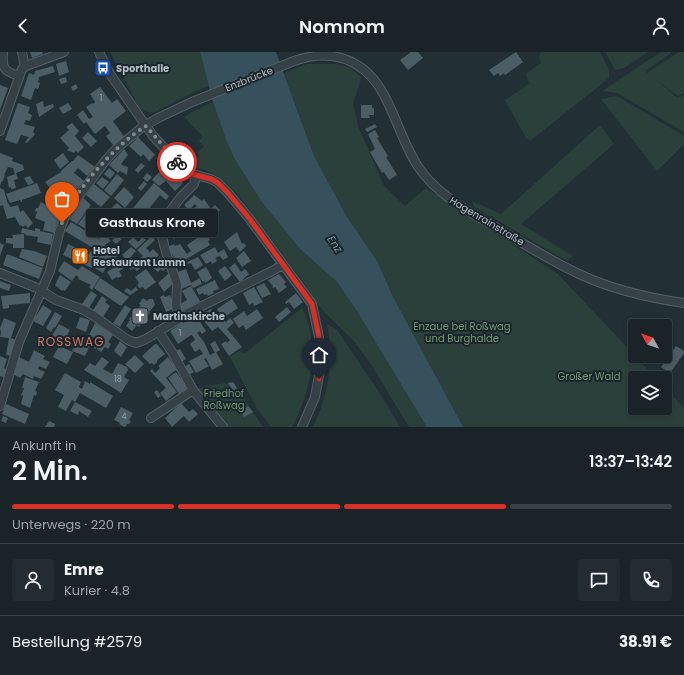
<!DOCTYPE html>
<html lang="de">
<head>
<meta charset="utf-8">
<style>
	:root { --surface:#1a2428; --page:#232c30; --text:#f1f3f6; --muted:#9fa4a8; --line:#384145; --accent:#d93025 }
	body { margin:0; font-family:Poppins,sans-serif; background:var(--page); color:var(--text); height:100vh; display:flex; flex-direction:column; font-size:15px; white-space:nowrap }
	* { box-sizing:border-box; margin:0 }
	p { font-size:13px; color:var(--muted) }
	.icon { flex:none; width:22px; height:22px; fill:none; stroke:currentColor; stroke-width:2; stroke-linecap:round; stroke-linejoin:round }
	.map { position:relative; height:375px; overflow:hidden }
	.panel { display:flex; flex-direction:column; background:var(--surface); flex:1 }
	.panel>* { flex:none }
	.needle { width:26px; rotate:310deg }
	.buttons { position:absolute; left:628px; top:267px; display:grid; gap:8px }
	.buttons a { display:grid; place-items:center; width:44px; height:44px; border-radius:4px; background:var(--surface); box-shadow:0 2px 6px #0003,0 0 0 1px var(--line); font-size:20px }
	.pin { position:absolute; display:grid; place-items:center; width:34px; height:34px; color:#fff; margin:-41px -17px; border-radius:50% 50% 50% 0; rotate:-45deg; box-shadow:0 0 4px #0007 }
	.pin .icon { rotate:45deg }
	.courier { position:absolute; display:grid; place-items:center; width:40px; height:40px; margin:-20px; border:3px solid #d93025; border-radius:50%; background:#fff; color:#222; box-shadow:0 1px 5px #0007 }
	.bubble { position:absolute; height:28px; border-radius:4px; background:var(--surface); box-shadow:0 2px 6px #0003,0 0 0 1px var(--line); font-size:13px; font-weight:600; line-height:28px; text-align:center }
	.summary em { font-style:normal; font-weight:600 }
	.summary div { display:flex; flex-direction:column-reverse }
	.summary { display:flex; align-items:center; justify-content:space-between; height:68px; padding:0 12px }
	h1 { font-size:26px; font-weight:600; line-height:30px }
	.bar { display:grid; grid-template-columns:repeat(4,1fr); gap:6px 4px; align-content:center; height:48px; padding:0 12px }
	.bar i { height:5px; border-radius:3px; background:var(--line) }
	.bar .selected { background:var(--accent) }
	.bar p { grid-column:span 4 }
	.line { display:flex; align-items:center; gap:10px; padding:0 12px; border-top:1px solid var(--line) }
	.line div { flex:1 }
	.round { display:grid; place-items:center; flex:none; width:42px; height:42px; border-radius:4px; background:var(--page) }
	header { display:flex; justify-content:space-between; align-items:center; height:52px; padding:0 12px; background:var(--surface); font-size:18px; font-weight:600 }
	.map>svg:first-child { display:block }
	.green { fill:#2b403a }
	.water { fill:#36505c }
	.building { fill:#4d5d65 }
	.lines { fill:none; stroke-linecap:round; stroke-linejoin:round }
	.minor-casing { stroke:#535f65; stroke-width:10 }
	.minor { stroke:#354147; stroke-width:8 }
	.done { stroke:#7e8b92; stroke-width:4; stroke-dasharray:0 7.2 }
	.route { stroke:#d93025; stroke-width:5 }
	.labels { text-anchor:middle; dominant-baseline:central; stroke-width:4; stroke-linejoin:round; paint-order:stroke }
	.number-label { font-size:8px; fill:#97a4ac }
	.poi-label { font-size:10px; font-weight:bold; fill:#b0bcc3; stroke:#1b262c; text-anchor:start }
	.street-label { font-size:10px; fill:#b0bcc3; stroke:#1b262c }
	.park-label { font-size:10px; fill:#719770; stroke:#1b262c }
	.water-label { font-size:11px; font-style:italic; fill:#7295a5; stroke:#1b262c }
	.quarter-label { font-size:12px; letter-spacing:1px; fill:#cb7663; stroke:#1b262c }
</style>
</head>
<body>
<header><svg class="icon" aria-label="back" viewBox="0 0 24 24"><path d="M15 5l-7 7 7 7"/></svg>Nomnom<svg class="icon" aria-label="person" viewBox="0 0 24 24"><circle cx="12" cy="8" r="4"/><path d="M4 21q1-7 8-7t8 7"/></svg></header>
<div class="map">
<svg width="684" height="375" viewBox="0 0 684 375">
	<rect width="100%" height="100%" fill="#223036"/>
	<path class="green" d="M110,0H200L209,34L194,40L155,60H147L140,56L138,53Z
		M542,0H600L609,18V26L530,89L526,86L505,48L529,32L526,22L541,11L539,2Z
		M605,0H648L624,16L615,18Z
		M661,0H670V2L645,19L647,21L679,0H684V41L678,44L653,25L678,46L684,43V80L617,41L602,39Z
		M307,12H334L349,15L361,25L360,30L353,52L358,74L384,134L405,154L426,136L558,222L656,326H635V356H665V336L684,356V375H409L372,314L354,289L324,260L314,248L306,234L240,145C231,135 220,125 207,119C201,116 194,117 189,114L199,103L197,101L204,94L199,89L203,85L184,65L194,59L213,50L226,88L234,106L300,197L337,230L351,250L378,212L347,165L314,104L284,21Z
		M617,44L684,84V92L657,119L601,47Z
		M600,73L614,92L521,172L573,204L567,209L474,155L472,149L501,162Z
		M302,256C321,295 311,339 292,375H271L256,355L230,305L241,298L244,302Z
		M327,272L337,278L381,343L400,375H313C329,342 334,307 327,272Z
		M233,330L263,375H226L196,338L206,334Z"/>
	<path class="water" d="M200,0H276L314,104L347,165L377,209L393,245L463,375H427L357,259L337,230L300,197L262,150L234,106L226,88L213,50Z"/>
	<path class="building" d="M30,0H42L43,2L32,6Z
		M411,0H418L423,6L408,18L400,8Z
		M516,0L523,10L505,23L504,21L500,24L498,21L494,24L489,18Z
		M66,9L69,20L59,24L56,12Z
		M53,14L55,20L39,25L38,30L40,31L38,37L35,36L31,48L21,44L29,21L34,23L35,19Z
		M66,25L67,30L61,32L59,27Z
		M76,32L78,36L73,39L71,35Z
		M0,33L8,36L0,58Z
		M100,35L112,51L117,47L126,59L113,69L125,86L114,94L106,84L110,81L105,74L95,82L86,70L84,72L77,63L83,58L89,67L93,65L86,55L92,51L93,52L95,50L90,42Z
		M43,49L44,55L53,52L54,55L39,65L36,52Z
		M18,51L30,55L28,61L32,63L30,69L26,68L24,72L35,75L33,80L35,82L27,91L25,90L29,85L21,83L17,92L5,88Z
		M68,51L72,57L63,62L59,56Z
		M361,53H372V56H374V63H369L370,66H361Z
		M72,71L79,79L75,84L84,95L78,101L76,99L74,101L67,98L69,96L60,86L69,78L66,75Z
		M375,72L377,75L367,80L365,77Z
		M375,78L379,85L377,86L388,104L386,105L397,123L389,128L384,120L382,121L370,100L375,97L368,82Z
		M88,80L97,89L91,95L82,86Z
		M138,85L155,103L149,109L143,102L141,105L129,94Z
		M124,97L128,103L121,112L124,114L128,115L127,123L120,119L118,121L109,113Z
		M0,101L13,106L12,109L23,113L24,118L16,121L18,127L14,128L16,136L11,137V135L9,136L7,125L15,122L13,116L8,115L4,123H5L3,129H2L0,134Z
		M63,101L69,110L60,117L54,108Z
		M78,103L95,115L87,124L78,116L74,121L84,129L76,138L66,130L52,138L57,143V142L59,144L61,142L59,141L63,137H65L73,143L62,156L46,141L50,136L45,130L61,120V119L72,109H73Z
		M141,111L145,114L138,121L135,118Z
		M165,113L183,131L175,139L166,129L159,134L152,128Z
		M109,116L115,121L110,127L104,122Z
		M147,121L152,125L147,130L143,126Z
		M117,122L124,128L111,144L104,138Z
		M30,124L34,131L28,133L24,126Z
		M102,125L109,130L103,137L96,131Z
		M144,129L147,132L141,139L138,136Z
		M37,131L41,141L22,148V150H21L20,148L10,151L6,142Z
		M154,131L169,144L166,148L160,143L143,164L133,156Z
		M94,132L110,145L101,155L86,143Z
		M124,135L134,145L125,156L114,146Z
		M0,136L4,138L8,152H9L10,155L18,153L20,160L23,158L33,171L28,176L25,173L23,175L21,173L20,174L15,165L7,167L3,153L0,154Z
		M194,143L202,149L204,147L211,157L215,153L220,158L216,162L215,161L209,168L208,167L205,170L193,157L197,154L195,152L189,158L184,153Z
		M83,146L91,153L77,172L69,167Z
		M41,150L60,161L54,181L43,178L45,170L35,166L37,160L35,159L36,156H38Z
		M117,151L125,158L102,180L94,172Z
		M90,156L94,158L90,163L95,167L87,178L78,172Z
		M130,160L139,168L128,181L130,183L128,186L125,185L124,186L110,174L112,172L114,174L120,168L122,169Z
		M185,165L191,173L181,183L180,182L174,187L169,178Z
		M71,170L99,187L103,180L111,189L106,192L98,205H96L92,216L63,203L68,192L89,202L93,196L65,179Z
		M22,176L35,179V176L40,177V179L53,182L51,193L37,190L38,185L25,183L26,182L21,181Z
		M205,176L207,180L203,182L206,186L208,184L210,188L208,189L210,193L178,212L168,195L174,192L175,194L180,192L187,202L191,199L187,193L200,184L198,181Z
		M237,180L242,192L244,191L246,194L240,200L236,195L230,199L224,190Z
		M24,182V196H13V192L6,191V186H13L12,183Z
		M118,184L122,187L116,192L112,188Z
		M152,184L155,188L146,196L149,199V201L153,197L159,203L146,214L144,213L137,219L134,216L131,218L127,213L130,211L131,212L136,207L137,208L143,204L137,198Z
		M133,185L138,190L143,185L146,188L136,197L128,190Z
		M0,191L4,193L0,204Z
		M109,195L119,201L113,210L110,208L103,221L93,215L101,202L104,204Z
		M131,195L136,199L127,209L122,203Z
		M215,195L218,201L224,197L228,205L223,208L220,204L215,206L217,209L212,212L211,209L206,212L200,203Z
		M22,197L34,199L47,204L43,215L19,205Z
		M244,199L251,209L242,215L236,206Z
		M7,202L43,216L39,227L3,213Z
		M160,205L169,214L163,219L161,217L158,220L151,214Z
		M198,205L203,213L195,218L191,211L188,212L187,210Z
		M64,209L78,218L82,214L100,225L92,238L89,235L91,233L78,227L79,226L76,223L72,229L58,219Z
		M235,211L241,220L245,217L249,222L240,230L229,216Z
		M120,212L123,217L119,219L122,224L118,226L117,225L112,228L107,220Z
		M225,214L232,223L225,229L218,219Z
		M206,215L212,226L205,231L204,229L203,230L197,220Z
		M146,217L156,230L145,238L143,235L139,236L137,233L139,231L135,225Z
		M186,217L191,231L200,226L202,232L193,236L191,233L181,237L175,221Z
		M169,221L174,231L164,240L158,231Z
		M279,222L286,230L284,232L287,235L279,241L275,235L273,236L272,235L273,234L268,228Z
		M60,223L71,230L65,239L63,238L62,239L55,233Z
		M100,226L129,245L121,254L94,236Z
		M215,228L219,237L213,239L214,241L208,244L207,242L204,243L203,241L199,243L196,237Z
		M0,229L11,233L9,239L0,236Z
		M264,231L271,242L262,246L256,235Z
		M191,234L200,249L182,259L178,253L187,248L182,239Z
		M136,235L138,238L130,243L124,239L127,236L131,239Z
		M254,235L263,250L254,254L253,251L249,253L243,241Z
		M91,239L97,243L89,256L82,252Z
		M30,241V251L9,253V256L3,257L1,244Z
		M296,241L303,250L294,257L289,250L286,252L285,250Z
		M164,243L165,245L170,243L175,256L166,260L160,245Z
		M102,244L107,248L105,250L110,254L103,265L93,258Z
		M143,246L147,249L149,247H153L155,253L149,260L150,261L139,275L137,273L132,279L126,274L130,268L129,267L141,253L139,252Z
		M232,247L238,256L223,266L217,257Z
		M43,253L52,259L43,274L33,269Z
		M125,253L131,257L120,275L113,271Z
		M287,255L291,260L279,270L275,265Z
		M211,257L221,270L223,268L226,270L230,266L234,271L227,277L242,295L229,304L221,292L226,289L227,291L230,288L218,275L212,279L200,264Z
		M257,257L263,266L246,278L243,273L239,276L233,267L244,259L247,264Z
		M55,260L62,264L55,276L54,275L51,280L46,276Z
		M196,264L206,279L202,282L200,279L197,281L204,290L210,303L216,300L223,312L212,318L206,306L204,307L209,314L196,321L189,309L203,302L200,297L195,300L190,292L195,288L193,284L191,283L178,292L170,279L183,270V271Z
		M80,265L90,268L86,280L76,276Z
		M4,266L16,271L11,286L16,288L11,304L6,303L9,286L0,285L1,280L0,276Z
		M95,271L113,283L108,290L111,292L108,297L105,295L101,300L96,296L95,297L94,296L98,288L95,285L94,286L89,283Z
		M59,272L70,278L62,293L50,287Z
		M79,285L91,291L85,304L72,299Z
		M120,289L127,295L121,305L114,299Z
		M215,289L220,298L215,301L210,292Z
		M155,292H157L165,302L157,308V310L154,313L152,311L150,312L142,304Z
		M59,294L73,300L67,312L53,305Z
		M676,294L684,299V301L670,321L661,315Z
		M180,297L186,307L180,311L174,300Z
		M34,298L45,304L43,307L50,310L46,317L39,314L38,317L45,320L41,327L34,324L33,327L23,322L20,326L13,322L15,318L13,317L19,305L29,310Z
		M135,303L144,312L135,321L125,312Z
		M0,304L7,307L4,316L6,317L4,325L0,324Z
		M102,305L109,310L103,317L112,322L118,311L127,315L128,318L124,325L129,328L121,341L107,332L110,327L107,332L84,318L90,311L95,314Z
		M168,305L177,317L166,326L177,340L166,349L160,341L166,336L150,319L152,317L155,321L160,316L158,314Z
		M189,312L194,320L187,324L182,316Z
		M176,320L189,338L180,343L168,326Z
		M65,321L81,330L79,335L82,337L85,329L90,332V330L113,344L106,356L80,341L75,350L92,359L88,365L79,359L78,363L70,359L75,350L72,348L66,359L58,355L64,343L55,338Z
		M25,325L39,330L35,339L37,340L36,344L34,343L30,356L21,352L23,344L21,343L24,336H22Z
		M233,330L237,336L233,339L228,331Z
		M157,338L161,344L158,346L154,340Z
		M181,351L189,360L193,357L198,362L189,370L184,364L172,375L165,366Z
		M6,352L29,362L25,372L2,362Z
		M248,354L253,360L244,365L241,360Z
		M121,355L133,361L129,368L131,369L129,372H127L125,375L119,372L120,371L114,368Z
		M3,364L8,366L6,371L1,369Z
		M49,369L55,372L54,375H45Z"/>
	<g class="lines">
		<g class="minor-casing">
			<path id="minor" d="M3,0C2,16 3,19 19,24
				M22,0L25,15
				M99,0L110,22L153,84L188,121L211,127L218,131L228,141L249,166L312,252L320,290V318L315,345L302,375
				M0,79L22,17L26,14L64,0
				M0,221L37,236L56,248L84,258L94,264L128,288L136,291L146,287L190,260L274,218L282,213
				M179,266L176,253L177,232L166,200L160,177L161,171L181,145L194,132L197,123
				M158,279L172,300L193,338L223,375
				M0,354L19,290L50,219L59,181L66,161L106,108L116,97L141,76L158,66L192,50L294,9C317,1 342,1 363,17C391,38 398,86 419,116C437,142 465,157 492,173C521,190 549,208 579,222C611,237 649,246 684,251
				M151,366L193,338"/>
		</g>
		<use href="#minor" class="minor"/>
	</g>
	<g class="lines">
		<path class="done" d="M62,171C73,140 117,91 146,74L177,110"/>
		<path class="route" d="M177,110L188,121L211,127L218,131L228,141L249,166L312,252L320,290L321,308L319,327"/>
	</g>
	<defs>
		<g id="bus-square" transform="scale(0.9)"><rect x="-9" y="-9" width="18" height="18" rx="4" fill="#1a4fb4" stroke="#1b262c"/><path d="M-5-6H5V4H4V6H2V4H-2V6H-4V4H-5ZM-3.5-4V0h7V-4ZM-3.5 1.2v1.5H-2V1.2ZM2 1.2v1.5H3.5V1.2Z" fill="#fff"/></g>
		<g id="restaurant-square" transform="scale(0.9)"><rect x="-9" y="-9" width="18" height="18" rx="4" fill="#e8710a" stroke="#1b262c"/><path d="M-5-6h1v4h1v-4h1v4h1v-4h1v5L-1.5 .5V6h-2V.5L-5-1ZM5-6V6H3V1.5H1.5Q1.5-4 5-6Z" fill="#fff"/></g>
		<g id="church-square" transform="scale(0.9)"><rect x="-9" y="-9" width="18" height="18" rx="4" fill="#6b7280" stroke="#1b262c"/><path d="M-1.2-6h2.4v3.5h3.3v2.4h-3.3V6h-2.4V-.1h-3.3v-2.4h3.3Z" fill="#fff"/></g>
	</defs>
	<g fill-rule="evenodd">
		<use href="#bus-square" x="103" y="16"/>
		<use href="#restaurant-square" x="80" y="204"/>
		<use href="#church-square" x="140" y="264"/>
	</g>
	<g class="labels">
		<g class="number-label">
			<text x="101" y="46">1</text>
			<text x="180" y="281">1</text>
			<text x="118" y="327">18</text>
			<text x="124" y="364">4</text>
		</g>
		<g class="poi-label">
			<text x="116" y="16">Sporthalle</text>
			<text x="93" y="198">Hotel<tspan x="93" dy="12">Restaurant Lamm</tspan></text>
			<text x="153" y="264">Martinskirche</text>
		</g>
		<g class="street-label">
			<text transform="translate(249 27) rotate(-22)">Enzbrücke</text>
			<text transform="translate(487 169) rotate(31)">Hagenrainstraße</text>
		</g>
		<g class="park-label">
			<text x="462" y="274">Enzaue bei Roßwag<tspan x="462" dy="12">und Burghalde</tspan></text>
			<text x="589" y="324">Großer Wald</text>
			<text x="224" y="341">Friedhof<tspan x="224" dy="12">Roßwag</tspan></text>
		</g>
		<g class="water-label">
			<text transform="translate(335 192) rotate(55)">Enz</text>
		</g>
		<g class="quarter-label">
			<text x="71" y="289">ROSSWAG</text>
		</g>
	</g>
</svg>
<div class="buttons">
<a><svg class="needle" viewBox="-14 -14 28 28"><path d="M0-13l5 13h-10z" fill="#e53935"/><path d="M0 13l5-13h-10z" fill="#9fa4a8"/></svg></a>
<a><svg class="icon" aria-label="layers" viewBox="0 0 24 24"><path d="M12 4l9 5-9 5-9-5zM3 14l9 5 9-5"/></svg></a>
</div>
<div class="pin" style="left:62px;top:171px;background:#ea580c"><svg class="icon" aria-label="bag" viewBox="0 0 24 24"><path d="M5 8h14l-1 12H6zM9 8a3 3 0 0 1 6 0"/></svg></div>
<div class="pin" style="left:319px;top:327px;background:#1f2937"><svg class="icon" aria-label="home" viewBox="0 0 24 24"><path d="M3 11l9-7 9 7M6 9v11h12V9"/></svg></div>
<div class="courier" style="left:177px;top:110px"><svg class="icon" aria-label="bike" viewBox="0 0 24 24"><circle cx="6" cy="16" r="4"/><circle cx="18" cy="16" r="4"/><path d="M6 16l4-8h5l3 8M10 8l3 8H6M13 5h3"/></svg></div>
<div class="bubble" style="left:86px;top:157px;width:132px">Gasthaus Krone</div>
</div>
<section class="panel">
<div class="summary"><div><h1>2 Min.</h1><p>Ankunft in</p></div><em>13:37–13:42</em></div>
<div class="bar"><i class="selected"></i><i class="selected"></i><i class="selected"></i><i></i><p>Unterwegs · 220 m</p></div>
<div class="line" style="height:72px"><a class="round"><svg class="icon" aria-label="person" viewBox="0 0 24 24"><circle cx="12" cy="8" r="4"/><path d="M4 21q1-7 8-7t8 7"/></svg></a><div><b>Emre</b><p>Kurier · 4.8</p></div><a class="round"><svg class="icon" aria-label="chat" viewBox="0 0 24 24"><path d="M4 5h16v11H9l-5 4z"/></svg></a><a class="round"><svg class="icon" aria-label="phone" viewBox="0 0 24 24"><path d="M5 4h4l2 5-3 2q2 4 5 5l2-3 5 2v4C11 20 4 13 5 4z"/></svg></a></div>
<div class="line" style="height:52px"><div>Bestellung #2579</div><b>38.91 €</b></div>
</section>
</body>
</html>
